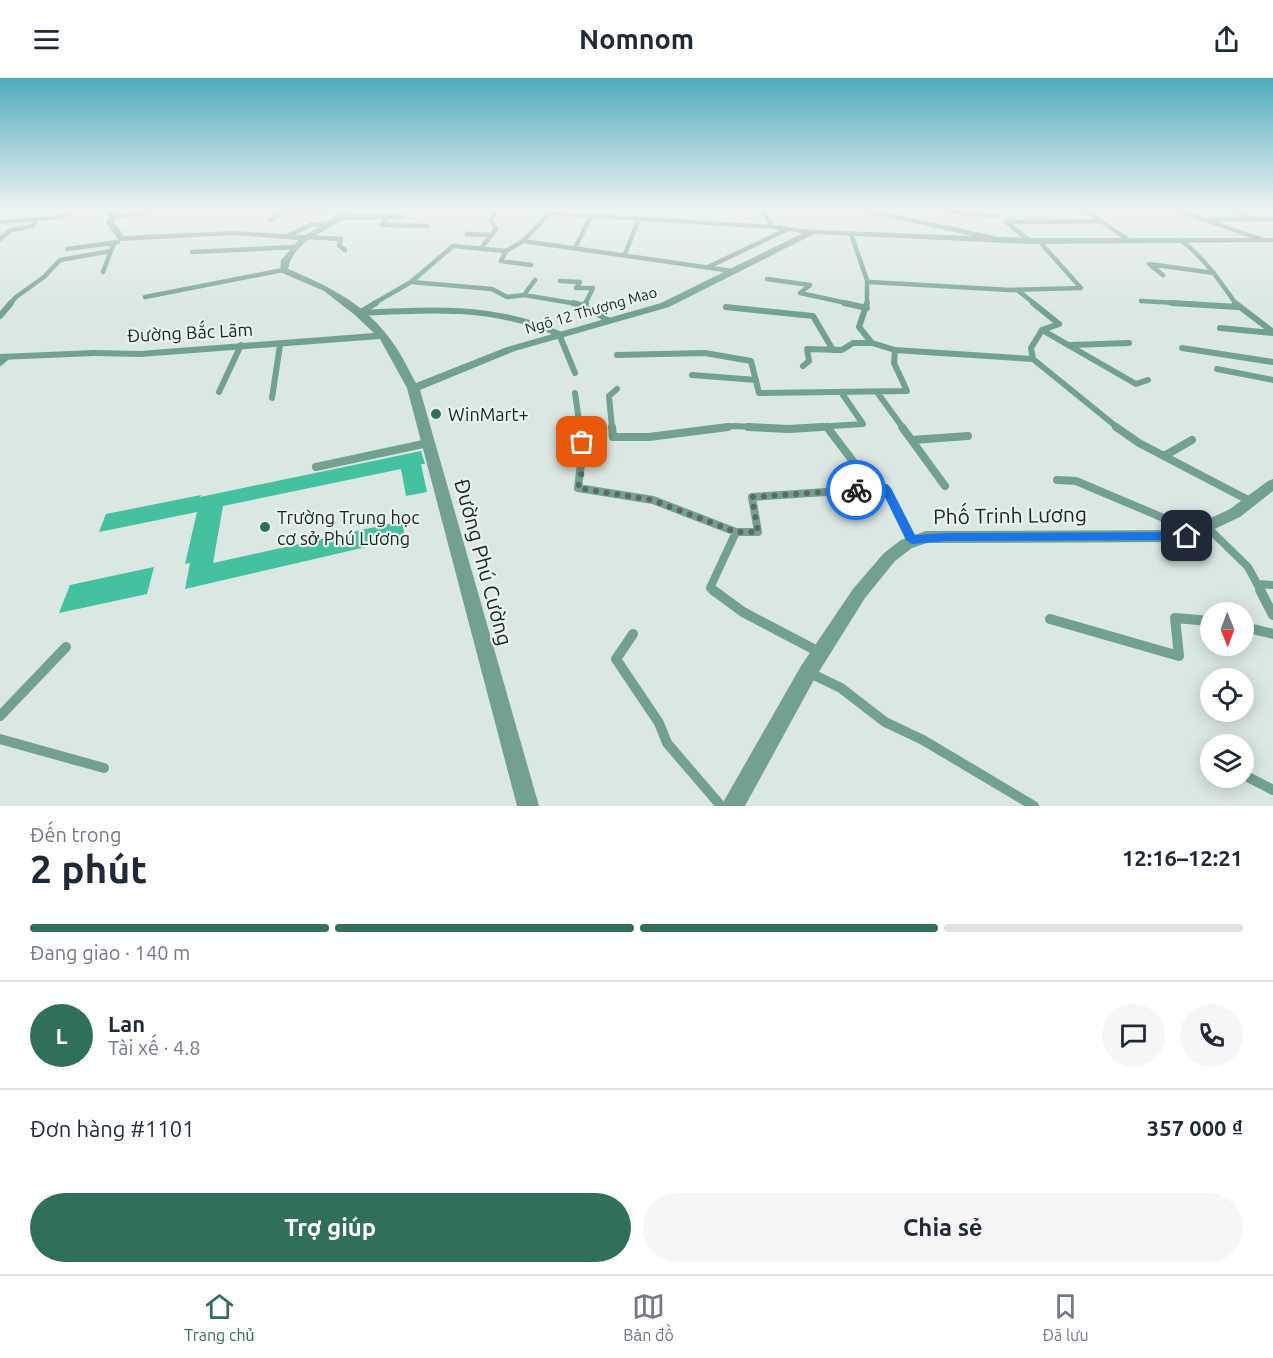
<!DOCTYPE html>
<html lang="vi">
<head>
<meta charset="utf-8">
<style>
	:root { --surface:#fff; --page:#f6f6f7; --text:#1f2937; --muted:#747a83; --line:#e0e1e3; --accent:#306f5c }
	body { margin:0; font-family:Ubuntu,sans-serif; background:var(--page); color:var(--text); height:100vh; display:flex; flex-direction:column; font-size:22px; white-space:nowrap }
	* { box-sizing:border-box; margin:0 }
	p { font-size:20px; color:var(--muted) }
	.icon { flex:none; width:33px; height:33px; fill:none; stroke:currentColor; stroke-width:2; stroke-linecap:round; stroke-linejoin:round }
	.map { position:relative; height:728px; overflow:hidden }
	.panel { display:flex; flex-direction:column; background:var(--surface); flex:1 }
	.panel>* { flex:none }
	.needle { width:39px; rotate:179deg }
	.tools { position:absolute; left:1200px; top:524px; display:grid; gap:12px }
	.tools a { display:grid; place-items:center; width:54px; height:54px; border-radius:50%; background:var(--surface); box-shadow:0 3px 15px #0003; font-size:30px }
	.pin { position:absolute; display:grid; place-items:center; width:51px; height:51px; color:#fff; margin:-26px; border-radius:12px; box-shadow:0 3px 9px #0006 }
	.courier { position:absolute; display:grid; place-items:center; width:60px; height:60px; margin:-30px; border:4px solid #1a73e8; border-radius:50%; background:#fff; color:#222; box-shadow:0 2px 8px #0007 }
	.headline em { font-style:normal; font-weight:600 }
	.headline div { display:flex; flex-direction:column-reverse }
	.headline { display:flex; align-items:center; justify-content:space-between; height:102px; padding:0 30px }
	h1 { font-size:39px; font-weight:600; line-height:45px }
	.bar { display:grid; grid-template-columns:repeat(4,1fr); gap:9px 6px; align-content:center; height:72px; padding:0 30px }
	.bar i { height:8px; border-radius:4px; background:var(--line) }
	.bar .active { background:var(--accent) }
	.bar p { grid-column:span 4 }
	.line { display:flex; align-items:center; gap:15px; padding:0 30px; border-top:2px solid var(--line) }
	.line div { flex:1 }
	.round { display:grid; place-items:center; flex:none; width:63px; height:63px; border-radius:32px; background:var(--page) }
	.button { display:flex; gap:12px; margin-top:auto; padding:12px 30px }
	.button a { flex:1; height:69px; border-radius:36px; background:var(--accent); color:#fff; font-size:24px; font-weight:600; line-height:69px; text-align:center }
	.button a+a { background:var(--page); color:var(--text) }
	header { display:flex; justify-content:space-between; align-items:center; height:78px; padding:0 30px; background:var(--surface); font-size:27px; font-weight:600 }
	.dock { display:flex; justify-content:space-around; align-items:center; height:84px; border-top:2px solid var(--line); background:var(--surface); font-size:16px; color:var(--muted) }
	.dock a { display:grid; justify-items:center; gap:3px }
	.dock .active { color:var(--accent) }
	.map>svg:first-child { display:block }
	.building { fill:#44c19f }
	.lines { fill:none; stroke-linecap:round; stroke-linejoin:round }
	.lane-far3 { stroke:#73a191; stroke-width:4.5 }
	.lane-far2 { stroke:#73a191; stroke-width:6 }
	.lane-far1 { stroke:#73a191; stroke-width:8 }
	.lane { stroke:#73a191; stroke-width:10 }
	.street { fill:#73a191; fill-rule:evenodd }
	.route { fill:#1a73e8 }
	.done { stroke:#606865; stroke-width:6; stroke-dasharray:0 10.8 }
	.poi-dot { fill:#306f5c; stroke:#e7f4ef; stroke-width:2 }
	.labels { text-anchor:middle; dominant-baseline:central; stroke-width:4.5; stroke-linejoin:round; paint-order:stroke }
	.far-street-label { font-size:15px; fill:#1e2321; stroke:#e7f4ef }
	.street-label { font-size:18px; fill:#1e2321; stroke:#e7f4ef }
	.poi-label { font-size:18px; fill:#1e2321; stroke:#e7f4ef; text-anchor:start }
	.near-street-label { font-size:21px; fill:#1e2321; stroke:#e7f4ef }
</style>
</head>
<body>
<header><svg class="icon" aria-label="menu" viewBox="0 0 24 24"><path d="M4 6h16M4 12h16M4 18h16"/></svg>Nomnom<svg class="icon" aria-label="share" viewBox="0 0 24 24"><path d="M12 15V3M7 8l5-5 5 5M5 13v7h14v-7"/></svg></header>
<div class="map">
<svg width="1273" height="728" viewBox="0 0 1273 728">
	<rect width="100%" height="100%" fill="#dae7e2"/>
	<path class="building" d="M421,373L425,386H421L427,414L406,418L401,391L223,428L213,485L402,443L405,460L185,511L190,485L185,486L197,434L99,454L106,436L201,417L200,419Z
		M154,489L147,516L59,535L70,507Z"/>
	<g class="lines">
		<path class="lane-far3" d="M762,132L773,149
			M865,132L993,160
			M942,132L998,138
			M1084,132L1129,162
			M1177,132L1263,162
			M1233,132L1250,140
			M113,139L149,134
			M341,139H404
			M387,139L382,147L427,148
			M1209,141H1273
			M270,142L284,133L350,132
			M1006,144L1100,143
			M1006,144L1030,163
			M467,156L492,157
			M851,156L867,202V226
			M289,157L311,147L331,145
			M308,159L341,161L339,167L345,172
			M0,161L11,152L33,148L37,141
			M1181,162C1204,180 1220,203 1236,226
			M523,163L732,193
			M482,169L496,151L491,142L496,132
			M575,170L591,138
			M67,171L118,164
			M506,173L523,163L551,134
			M192,174L295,169
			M625,176L639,141
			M708,189L788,151
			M103,194L111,173
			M1163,197L1149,186L1214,195
			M767,201L810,207L800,215L851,226
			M560,203L580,204L576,210H593L585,226
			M411,204L492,211L507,219L524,217L578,226
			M870,204L1010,212L1081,210L1039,163
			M1017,212L1035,226
			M524,217L535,202
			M145,219L283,192
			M1141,223L1196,226
			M10,226L16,219L44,199L60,182L111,173L114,166
			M373,226L411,204L453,168L506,173L501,183L531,187"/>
		<path class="lane-far2" d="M573,225L584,228L608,242
			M844,225L867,230
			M867,225L859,249L872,265L895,272L1033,281L1118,350
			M1033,225L1059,246L1042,252L1136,306L1148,302
			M1172,225L1238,229
			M1235,225L1273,254
			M584,228L586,225
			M726,229L813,238L833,272
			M359,235C427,231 495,227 559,256L575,295
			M359,235L376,225
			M0,238L11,225
			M1220,250L1273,255
			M1071,267L1129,265
			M1182,270L1273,284
			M617,277L705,275L751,283L759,315L907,313L894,285L895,272
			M1033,281L1031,270L1042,252
			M0,285L7,279
			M803,288L809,283L807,271L842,272L853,265H872
			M1217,291L1273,302
			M692,297L756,302
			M219,314L241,267
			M877,314L903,350
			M575,315L580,350
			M272,320L280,267
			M612,350L609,318L617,311
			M717,350L734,348L775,350
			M800,350L863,346L841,314"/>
		<path class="lane-far1" d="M580,349L581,386L578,410L653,422L736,454H758L752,419L886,410L912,462
			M612,349L613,359H649L728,349
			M748,349L789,351L822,349
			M827,349L874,411
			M902,349L945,408
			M1116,349L1139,365L1250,423
			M912,362L968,358
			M1164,378L1192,362
			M316,389L428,365
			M1057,402L1076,403L1173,444L1187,458
			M1207,449L1248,489L1261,513
			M1257,506L1273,507
			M715,513L710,510L736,454"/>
		<path class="lane" d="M713,512L743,534L821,575
			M1260,512L1273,537
			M1050,541L1179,578L1175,540L1210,543
			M1244,549L1273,556
			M633,556L616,581L659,645L667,665L721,728
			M810,595L841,610L885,644L923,662L1034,728
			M0,638L66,569
			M0,661L104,690
			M1244,697L1273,712"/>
		<path class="street" d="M71,132H81L62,141L0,146V142L60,137Z
			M108,132H116L117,139L114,144L124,158L233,153L305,157L346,132H355C334,153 295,158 288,191C324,206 362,224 387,257C399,271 407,289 416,305L507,269L661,225L803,155L773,151L564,138L535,134L531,132L773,147L812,152L1030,160H1273V164L1030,166L814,156L669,229L515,273L420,312L539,728H517L407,310L380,261L140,279L94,278L0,282V276L94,272L140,273L374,255L355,237L324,213L280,194L281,182L299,162L233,157L122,163H119L106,144L109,139Z
			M1273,401V413L1240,439L1187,464L927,465L912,470L895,483L865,520L815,600L745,728H721L801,588L853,511L884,475L901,462L926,453L1185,452L1230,431L1268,403Z"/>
	</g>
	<linearGradient id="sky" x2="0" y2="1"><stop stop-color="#50acbe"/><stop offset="0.56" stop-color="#eef4f2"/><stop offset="1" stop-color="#eef4f2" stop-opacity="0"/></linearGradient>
	<rect width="1273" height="234" fill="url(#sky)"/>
	<path class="route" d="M886,406L891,410L915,457L947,455L1187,454L1193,458L1187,462L947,463L912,466L906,462L882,413L856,415L851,412L856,409Z"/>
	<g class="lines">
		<path class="done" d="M582,364L583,389L578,410L652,422L736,454H758L752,419L856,412"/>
	</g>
	<g class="poi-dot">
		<circle cx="436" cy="336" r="6"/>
		<circle cx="265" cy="449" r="6"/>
	</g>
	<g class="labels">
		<g class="far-street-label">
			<text transform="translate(591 232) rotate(-16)">Ngõ 12 Thượng Mao</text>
		</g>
		<g class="street-label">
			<text transform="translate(190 254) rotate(-3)">Đường Bắc Lãm</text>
		</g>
		<g class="poi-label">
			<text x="448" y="336">WinMart+</text>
			<text x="277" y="439">Trường Trung học<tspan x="277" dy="21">cơ sở Phú Lương</tspan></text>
		</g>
		<g class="near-street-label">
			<text transform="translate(1010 437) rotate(-1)">Phố Trinh Lương</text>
			<text transform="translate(484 484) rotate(75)">Đường Phú Cường</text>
		</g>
	</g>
</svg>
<div class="tools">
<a><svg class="needle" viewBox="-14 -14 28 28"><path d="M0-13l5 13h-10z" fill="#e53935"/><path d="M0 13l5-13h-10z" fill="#747a83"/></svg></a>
<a><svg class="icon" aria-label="locate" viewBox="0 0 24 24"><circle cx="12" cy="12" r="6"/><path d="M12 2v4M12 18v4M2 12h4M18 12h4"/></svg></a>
<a><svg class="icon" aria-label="layers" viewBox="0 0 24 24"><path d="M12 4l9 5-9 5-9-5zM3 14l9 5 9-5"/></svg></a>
</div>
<div class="pin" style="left:582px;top:364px;background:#ea580c"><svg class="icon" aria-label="bag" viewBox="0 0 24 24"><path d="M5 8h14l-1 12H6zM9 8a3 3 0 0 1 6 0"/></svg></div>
<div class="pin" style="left:1187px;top:458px;background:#1f2937"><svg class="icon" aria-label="home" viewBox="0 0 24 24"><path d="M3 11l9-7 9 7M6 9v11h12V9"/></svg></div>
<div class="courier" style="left:856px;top:412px"><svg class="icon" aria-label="bike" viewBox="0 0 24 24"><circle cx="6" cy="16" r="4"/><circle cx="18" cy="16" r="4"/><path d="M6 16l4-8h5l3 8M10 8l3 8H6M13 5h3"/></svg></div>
</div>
<section class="panel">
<div class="headline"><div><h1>2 phút</h1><p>Đến trong</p></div><em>12:16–12:21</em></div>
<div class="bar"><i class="active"></i><i class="active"></i><i class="active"></i><i></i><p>Đang giao · 140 m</p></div>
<div class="line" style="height:108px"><b class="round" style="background:var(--accent);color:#fff">L</b><div><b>Lan</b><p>Tài xế · 4.8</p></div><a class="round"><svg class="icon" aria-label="chat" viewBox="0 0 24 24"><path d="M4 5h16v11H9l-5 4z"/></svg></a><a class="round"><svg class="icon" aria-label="phone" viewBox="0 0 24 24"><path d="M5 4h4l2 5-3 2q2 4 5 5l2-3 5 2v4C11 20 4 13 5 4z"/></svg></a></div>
<div class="line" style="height:78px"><div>Đơn hàng #1101</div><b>357 000 ₫</b></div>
<div class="button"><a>Trợ giúp</a><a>Chia sẻ</a></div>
</section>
<nav class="dock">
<a class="active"><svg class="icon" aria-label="home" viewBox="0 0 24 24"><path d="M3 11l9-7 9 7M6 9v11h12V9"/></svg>Trang chủ</a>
<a><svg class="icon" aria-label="map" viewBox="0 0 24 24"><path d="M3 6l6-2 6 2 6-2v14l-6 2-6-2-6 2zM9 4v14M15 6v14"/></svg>Bản đồ</a>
<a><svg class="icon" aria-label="saved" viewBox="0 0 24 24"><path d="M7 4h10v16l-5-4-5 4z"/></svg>Đã lưu</a>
</nav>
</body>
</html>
